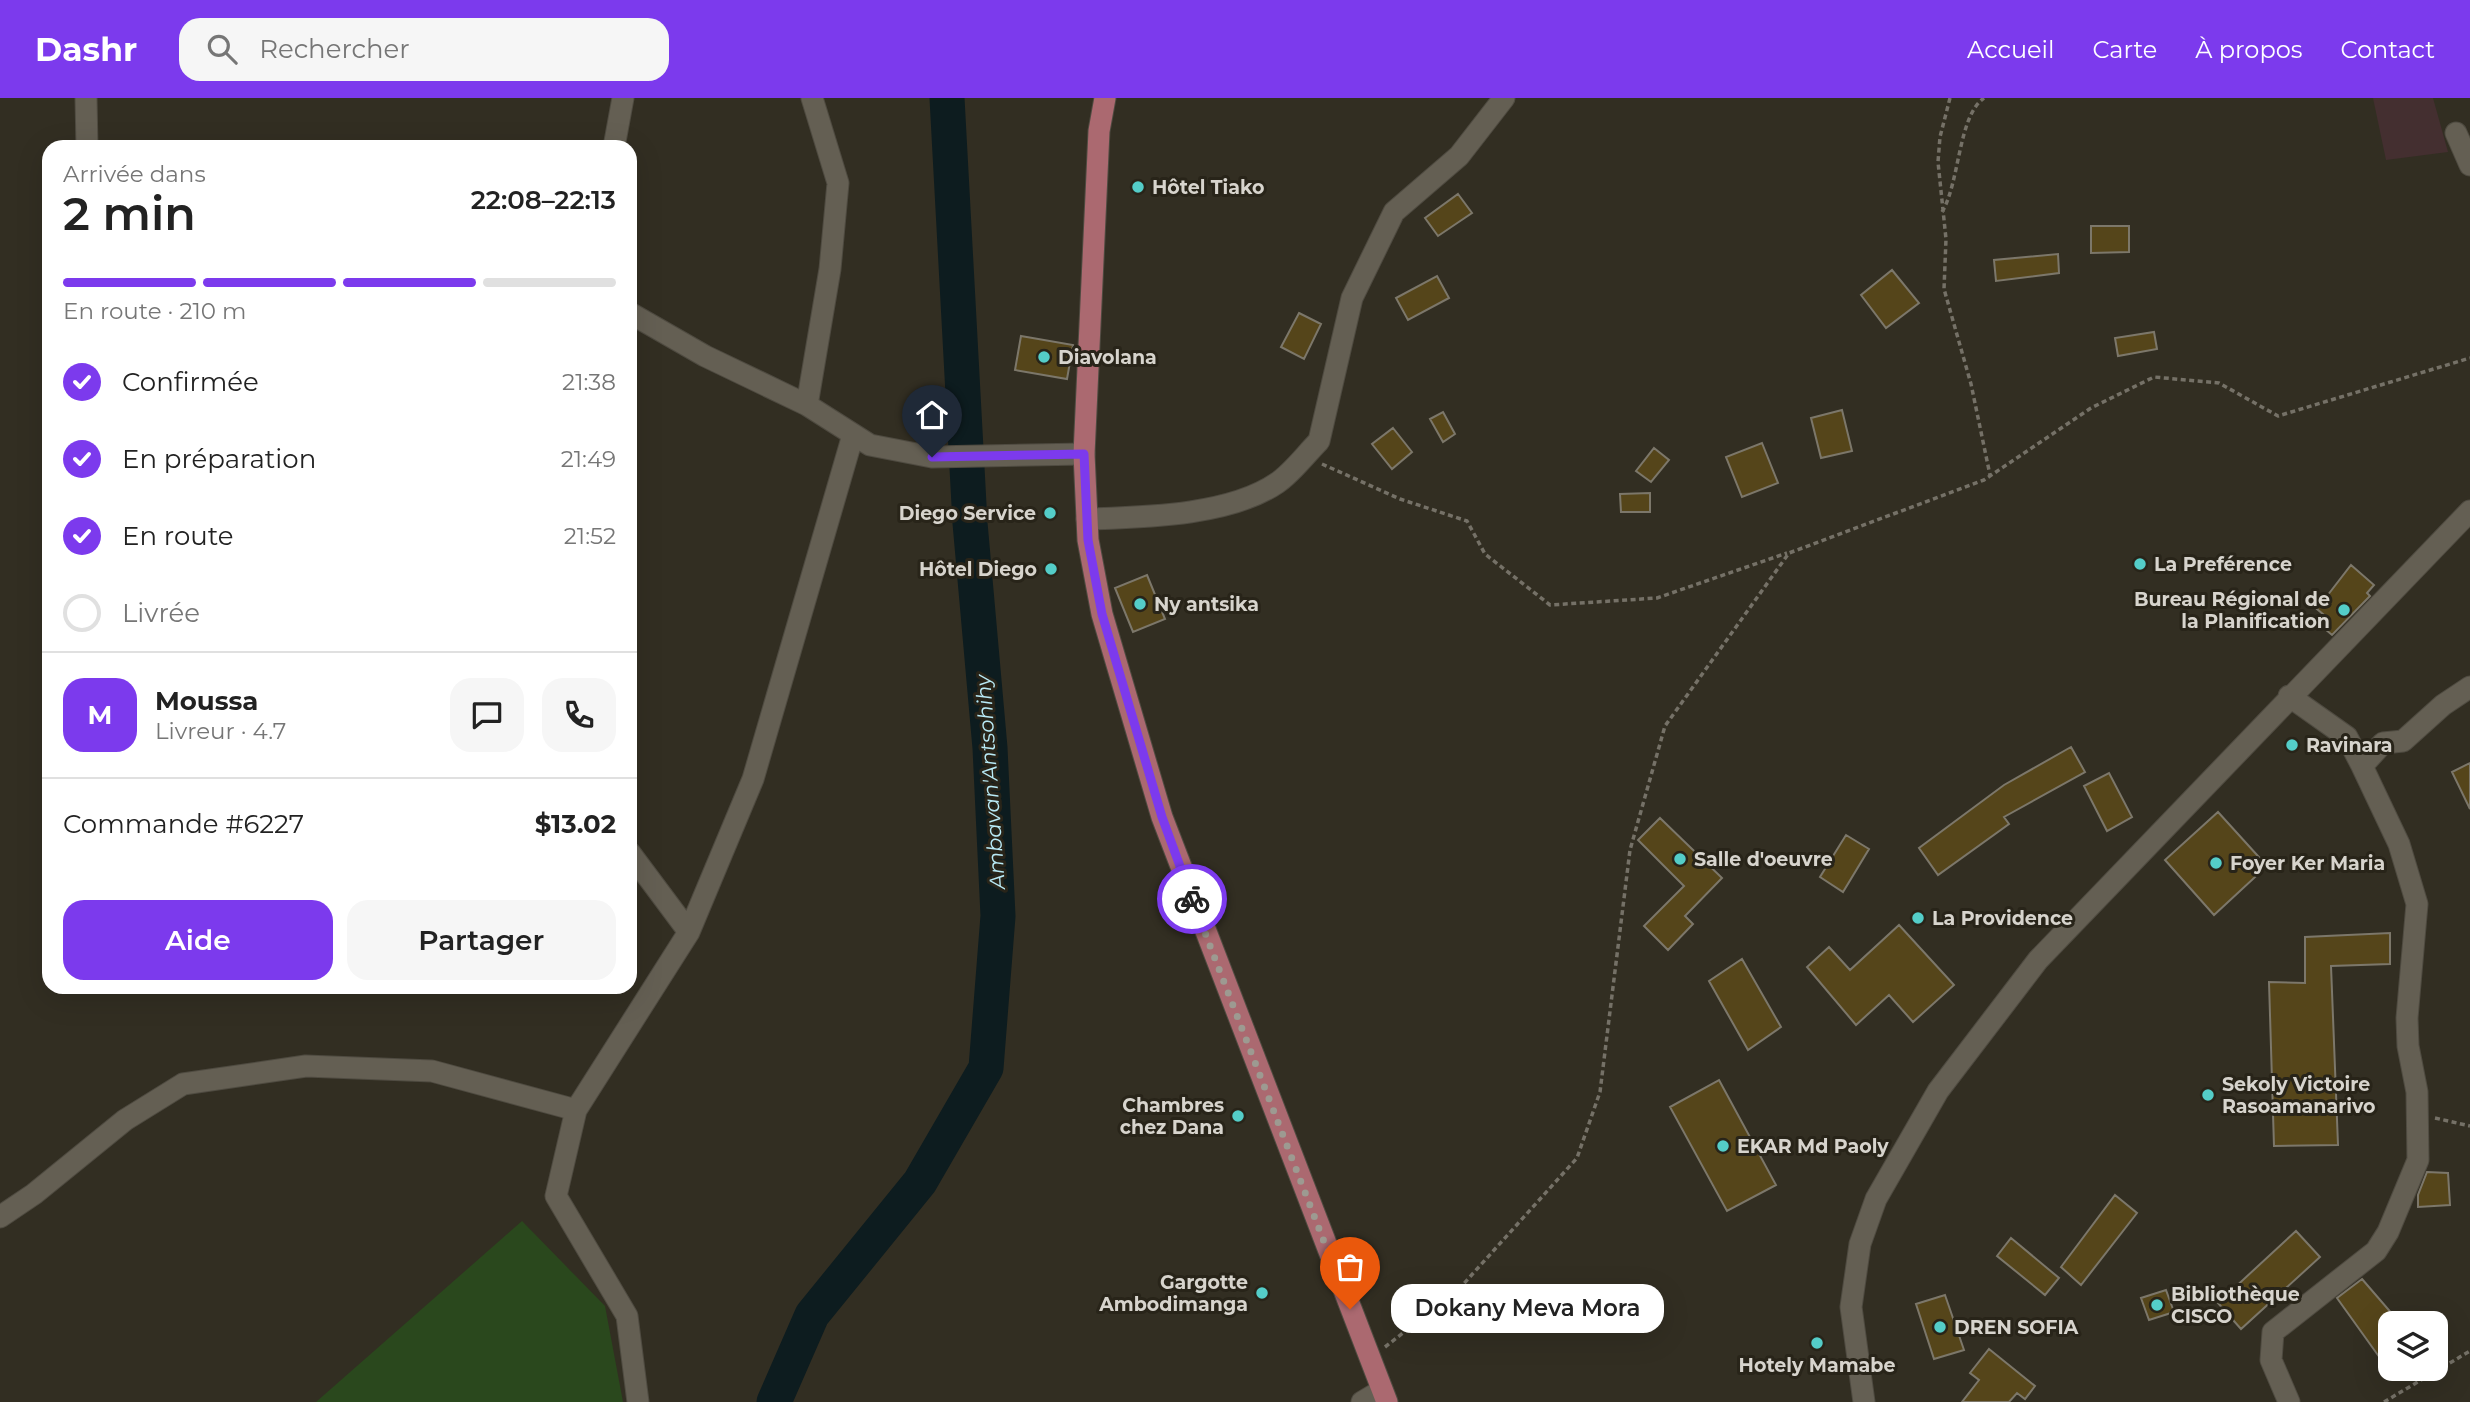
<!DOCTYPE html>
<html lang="fr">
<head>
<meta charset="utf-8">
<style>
	:root { --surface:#fff; --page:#f6f6f6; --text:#222; --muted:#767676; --line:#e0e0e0; --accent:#7c3aed }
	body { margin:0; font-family:Montserrat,sans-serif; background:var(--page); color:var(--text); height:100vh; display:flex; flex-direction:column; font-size:26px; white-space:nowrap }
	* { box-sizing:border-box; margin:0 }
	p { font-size:23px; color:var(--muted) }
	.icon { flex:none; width:38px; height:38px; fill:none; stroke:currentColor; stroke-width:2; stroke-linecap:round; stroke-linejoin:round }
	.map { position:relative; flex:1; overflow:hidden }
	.panel { position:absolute; left:42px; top:42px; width:595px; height:854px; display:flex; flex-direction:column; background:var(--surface); border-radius:21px; box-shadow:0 7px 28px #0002 }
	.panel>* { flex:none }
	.buttons { position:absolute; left:2378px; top:1213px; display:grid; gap:14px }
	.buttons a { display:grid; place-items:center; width:70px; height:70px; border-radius:14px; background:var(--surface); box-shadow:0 7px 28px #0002; font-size:35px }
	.pin { position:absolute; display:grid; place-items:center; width:60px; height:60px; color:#fff; margin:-72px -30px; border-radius:50% 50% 50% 0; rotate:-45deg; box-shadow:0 0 7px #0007 }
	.pin .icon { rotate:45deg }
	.courier { position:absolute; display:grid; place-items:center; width:70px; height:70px; margin:-35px; border:5px solid #7c3aed; border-radius:50%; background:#fff; color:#222; box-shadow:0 2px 9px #0007 }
	.bubble { position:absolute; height:49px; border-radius:21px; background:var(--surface); box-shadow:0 7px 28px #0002; font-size:23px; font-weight:600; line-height:49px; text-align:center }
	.overview em { font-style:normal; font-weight:600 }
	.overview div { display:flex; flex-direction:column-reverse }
	.overview { display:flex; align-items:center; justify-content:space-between; height:119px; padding:0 21px }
	h1 { font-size:46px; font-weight:600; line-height:52px }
	.bar { display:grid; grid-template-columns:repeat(4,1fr); gap:10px 7px; align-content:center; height:84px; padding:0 21px }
	.bar i { height:9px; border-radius:5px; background:var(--line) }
	.bar .on { background:var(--accent) }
	.bar p { grid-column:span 4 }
	.line { display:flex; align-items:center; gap:18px; padding:0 21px; border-top:2px solid var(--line) }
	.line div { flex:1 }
	.round { display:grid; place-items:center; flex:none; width:74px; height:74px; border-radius:21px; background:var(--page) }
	ol { padding:0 21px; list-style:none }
	li { display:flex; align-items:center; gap:21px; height:77px }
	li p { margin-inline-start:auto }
	li .icon { padding:7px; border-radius:50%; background:var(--accent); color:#fff; stroke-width:4 }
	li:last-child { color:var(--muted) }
	li i { width:38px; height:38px; border:4px solid var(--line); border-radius:50% }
	.primary-button { display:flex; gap:14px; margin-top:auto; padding:14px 21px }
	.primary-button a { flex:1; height:80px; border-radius:21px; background:var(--accent); color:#fff; font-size:28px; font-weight:600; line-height:80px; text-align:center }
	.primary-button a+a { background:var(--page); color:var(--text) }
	header { display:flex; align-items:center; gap:42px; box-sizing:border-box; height:98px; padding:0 35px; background:var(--accent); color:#fff }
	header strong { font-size:33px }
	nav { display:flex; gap:38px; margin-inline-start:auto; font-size:24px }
	.search { width:490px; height:63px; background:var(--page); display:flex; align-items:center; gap:18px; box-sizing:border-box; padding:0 24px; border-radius:21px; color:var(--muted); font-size:26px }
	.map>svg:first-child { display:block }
	.commercial { fill:#442f30 }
	.green { fill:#2a481d }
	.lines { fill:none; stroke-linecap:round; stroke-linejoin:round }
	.river { stroke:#0d1c1f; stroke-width:35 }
	.building { fill:#55451a; stroke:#7c776a; stroke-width:2 }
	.minor-casing { stroke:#4f4b41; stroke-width:23 }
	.major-casing { stroke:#4f4b41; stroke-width:23 }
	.path { stroke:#757167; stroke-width:3.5; stroke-dasharray:5 3.5; stroke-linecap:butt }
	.minor { stroke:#645f53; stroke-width:21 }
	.major { stroke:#ab6970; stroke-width:21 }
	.done { stroke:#9d9a91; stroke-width:7; stroke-dasharray:0 12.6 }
	.route { stroke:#7c3aed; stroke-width:9 }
	.poi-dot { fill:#54cdc8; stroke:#282419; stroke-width:2.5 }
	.labels { text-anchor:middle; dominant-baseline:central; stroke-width:6; stroke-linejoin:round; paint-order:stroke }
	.poi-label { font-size:19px; font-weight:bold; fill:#d7d4cd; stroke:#282419; text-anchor:start }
	.water-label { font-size:21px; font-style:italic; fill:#b9ebf7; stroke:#282419 }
</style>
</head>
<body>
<header>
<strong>Dashr</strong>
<div class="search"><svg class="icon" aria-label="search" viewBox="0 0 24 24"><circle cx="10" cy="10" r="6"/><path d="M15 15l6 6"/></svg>Rechercher</div>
<nav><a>Accueil</a><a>Carte</a><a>À propos</a><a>Contact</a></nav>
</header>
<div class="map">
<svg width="2470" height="1304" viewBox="0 0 2470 1304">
	<rect width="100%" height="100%" fill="#322e22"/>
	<path class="commercial" d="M2373,0H2433L2448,54L2386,62Z"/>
	<path class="green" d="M522,1123L605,1208L623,1304H316Z"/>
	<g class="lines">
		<path class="river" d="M774,1304L812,1217L920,1084L986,970L998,818L990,650L970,425L947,0"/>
	</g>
	<path class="building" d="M1458,96L1472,115L1438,138L1425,120Z
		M2091,128H2129V154L2091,155Z
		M2058,156L2059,175L1996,183L1994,162Z
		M1892,172L1919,205L1886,230L1861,197Z
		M1437,178L1449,200L1408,222L1396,200Z
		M1299,215L1321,226L1304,261L1281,249Z
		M2154,234L2157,251L2118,258L2115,240Z
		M1021,238L1073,247L1067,281L1015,272Z
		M1842,312L1852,353L1821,360L1811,320Z
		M1443,314L1455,336L1443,344L1430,321Z
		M1393,330L1412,354L1392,371L1372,346Z
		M1762,345L1778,385L1742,399L1726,359Z
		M1654,350L1669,362L1651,384L1636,373Z
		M1650,395V414H1621L1620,396Z
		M2351,467L2374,487L2367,495L2370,498L2332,537L2318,525L2324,517L2317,511Z
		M1147,477L1165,521L1133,534L1115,490Z
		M2071,649L2085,674L2004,719L2009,726L1938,777L1919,750L2004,687Z
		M2470,665V711L2452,674Z
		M2109,675L2132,719L2107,733L2084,688Z
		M2218,714L2267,768L2214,817L2165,762Z
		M1660,720L1722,780L1685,818L1693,826L1668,852L1644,828L1684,788L1638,742Z
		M1846,737L1869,751L1843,794L1820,779Z
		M1899,827L1954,887L1913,924L1889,897L1856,927L1807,869L1829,849L1850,872Z
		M2390,835V866L2331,868L2338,1047L2274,1048L2269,884L2305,885V839Z
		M1742,861L1781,929L1748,952L1709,883Z
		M1719,982L1776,1087L1727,1113L1670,1009Z
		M2427,1074L2448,1075L2450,1107L2418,1109V1097Z
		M2115,1097L2137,1115L2081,1187L2061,1169Z
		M2296,1133L2320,1159L2241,1231L2218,1205Z
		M2011,1140L2059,1180L2045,1197L1997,1158Z
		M2362,1181L2400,1225H2390V1274L2337,1200Z
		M2166,1192L2174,1214L2149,1222L2141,1200Z
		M1945,1197L1964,1252L1934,1261L1916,1206Z
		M1989,1251L2035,1288L2025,1301L2017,1295L2009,1304H1962L1979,1282L1970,1275Z"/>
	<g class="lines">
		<g class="minor-casing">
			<path id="minor" d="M86,0L87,49
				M2456,35L2470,67
				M614,49L623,0
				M630,215L705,258L807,307L870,347L932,359L1084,356
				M807,307L830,171L838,85L812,0
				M1087,421C1143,419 1229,418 1277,385C1292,375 1306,356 1319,343L1352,200L1394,114L1459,58L1504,0
				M2289,598L2347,639L2362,668L2383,645L2403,643L2443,607L2470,589
				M630,755L689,834
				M0,1119L34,1096L125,1022L183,986L306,968L432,973L576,1012
				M638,1304L627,1218L556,1098L576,1012L689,834L753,681L853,337
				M1362,1304L1382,1292
				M1864,1304L1851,1209L1860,1146L1876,1101L1938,993L2038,862L2470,413
				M2289,1304L2271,1262L2273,1234L2376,1153L2388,1134L2418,1062L2417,994L2408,948L2407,920L2417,806L2399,746L2362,668"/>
		</g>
		<g class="major-casing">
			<path id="major" d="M1105,0L1099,33L1084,356L1088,442L1102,516L1162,719L1387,1304"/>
		</g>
		<path class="path" d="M1950,0L1940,39L1938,64L1946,141L1944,191L1971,286L1990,377
			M1942,114C1960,84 1958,18 1984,0
			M1322,366L1400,401L1467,423L1485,456L1550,507L1657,500L1787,455
			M2435,1020L2470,1028
			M1385,1249L1459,1191L1577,1060L1600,994L1630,752L1665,628L1789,455L1984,382L2091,310L2154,279L2219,285L2278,318L2470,260
			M2384,1304L2470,1253"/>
		<use href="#minor" class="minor"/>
		<use href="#major" class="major"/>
	</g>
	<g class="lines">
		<path class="done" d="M1192,801L1350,1211"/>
		<path class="route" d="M932,359L1084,356L1088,442L1102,516L1162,719L1192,801"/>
	</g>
	<g class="poi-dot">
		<circle cx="1138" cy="89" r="7"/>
		<circle cx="1044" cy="259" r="7"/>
		<circle cx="1050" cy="415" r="7"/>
		<circle cx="2140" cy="466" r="7"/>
		<circle cx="1051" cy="471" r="7"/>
		<circle cx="1140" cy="506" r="7"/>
		<circle cx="2344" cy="512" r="7"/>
		<circle cx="2292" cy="647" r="7"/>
		<circle cx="1680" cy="761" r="7"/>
		<circle cx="2216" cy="765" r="7"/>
		<circle cx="1918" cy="820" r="7"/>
		<circle cx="2208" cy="997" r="7"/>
		<circle cx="1238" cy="1018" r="7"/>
		<circle cx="1723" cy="1048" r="7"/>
		<circle cx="1262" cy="1195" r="7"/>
		<circle cx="2157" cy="1207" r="7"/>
		<circle cx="1940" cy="1229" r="7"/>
		<circle cx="1817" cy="1245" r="7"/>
	</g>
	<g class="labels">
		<g class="poi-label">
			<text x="1152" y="89">Hôtel Tiako</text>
			<text x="1058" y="259">Diavolana</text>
			<text x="1036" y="415" text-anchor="end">Diego Service</text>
			<text x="2154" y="466">La Preférence</text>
			<text x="1037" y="471" text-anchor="end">Hôtel Diego</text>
			<text x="2330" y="501" text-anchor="end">Bureau Régional de<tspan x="2330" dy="22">la Planification</tspan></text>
			<text x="1154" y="506">Ny antsika</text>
			<text x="2306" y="647">Ravinara</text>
			<text x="1694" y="761">Salle d'oeuvre</text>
			<text x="2230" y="765">Foyer Ker Maria</text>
			<text x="1932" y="820">La Providence</text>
			<text x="2222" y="986">Sekoly Victoire<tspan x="2222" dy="22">Rasoamanarivo</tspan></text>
			<text x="1224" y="1007" text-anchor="end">Chambres<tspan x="1224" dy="22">chez Dana</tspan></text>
			<text x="1737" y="1048">EKAR Md Paoly</text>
			<text x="1248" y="1184" text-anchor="end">Gargotte<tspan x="1248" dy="22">Ambodimanga</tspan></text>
			<text x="2171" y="1196">Bibliothèque<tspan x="2171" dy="22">CISCO</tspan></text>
			<text x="1954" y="1229">DREN SOFIA</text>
			<text x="1817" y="1267" text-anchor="middle">Hotely Mamabe</text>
		</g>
		<g class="water-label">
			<text transform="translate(990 684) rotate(-94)">Ambavan'Antsohihy</text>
		</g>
	</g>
</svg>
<div class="buttons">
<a><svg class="icon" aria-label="layers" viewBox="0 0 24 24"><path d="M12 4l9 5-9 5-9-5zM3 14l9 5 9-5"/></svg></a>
</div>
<div class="pin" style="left:1350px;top:1211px;background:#ea580c"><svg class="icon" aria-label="bag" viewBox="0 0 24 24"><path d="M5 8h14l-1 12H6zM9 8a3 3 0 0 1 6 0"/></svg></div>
<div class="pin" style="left:932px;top:359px;background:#1f2937"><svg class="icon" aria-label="home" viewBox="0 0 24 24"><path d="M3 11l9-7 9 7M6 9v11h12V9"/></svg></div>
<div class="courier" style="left:1192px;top:801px"><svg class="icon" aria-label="bike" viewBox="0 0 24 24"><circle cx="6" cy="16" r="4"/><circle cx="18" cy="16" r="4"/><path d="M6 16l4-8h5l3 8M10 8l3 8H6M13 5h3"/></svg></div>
<div class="bubble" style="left:1391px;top:1186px;width:273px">Dokany Meva Mora</div>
<section class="panel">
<div class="overview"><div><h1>2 min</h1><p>Arrivée dans</p></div><em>22:08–22:13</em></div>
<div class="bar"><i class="on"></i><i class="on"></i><i class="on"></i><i></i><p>En route · 210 m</p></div>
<ol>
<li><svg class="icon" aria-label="check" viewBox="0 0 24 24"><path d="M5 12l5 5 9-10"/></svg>Confirmée<p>21:38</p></li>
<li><svg class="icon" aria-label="check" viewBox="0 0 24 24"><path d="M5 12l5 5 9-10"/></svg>En préparation<p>21:49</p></li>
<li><svg class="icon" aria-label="check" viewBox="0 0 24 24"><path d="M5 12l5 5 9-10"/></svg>En route<p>21:52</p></li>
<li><i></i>Livrée</li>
</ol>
<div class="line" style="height:126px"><b class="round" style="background:var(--accent);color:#fff">M</b><div><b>Moussa</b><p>Livreur · 4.7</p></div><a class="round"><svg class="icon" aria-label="chat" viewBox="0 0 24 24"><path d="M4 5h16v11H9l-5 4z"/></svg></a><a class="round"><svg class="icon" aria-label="phone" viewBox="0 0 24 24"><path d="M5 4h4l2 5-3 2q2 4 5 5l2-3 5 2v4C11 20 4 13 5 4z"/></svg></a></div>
<div class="line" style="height:91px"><div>Commande #6227</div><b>$13.02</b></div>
<div class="primary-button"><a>Aide</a><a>Partager</a></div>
</section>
</div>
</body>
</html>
